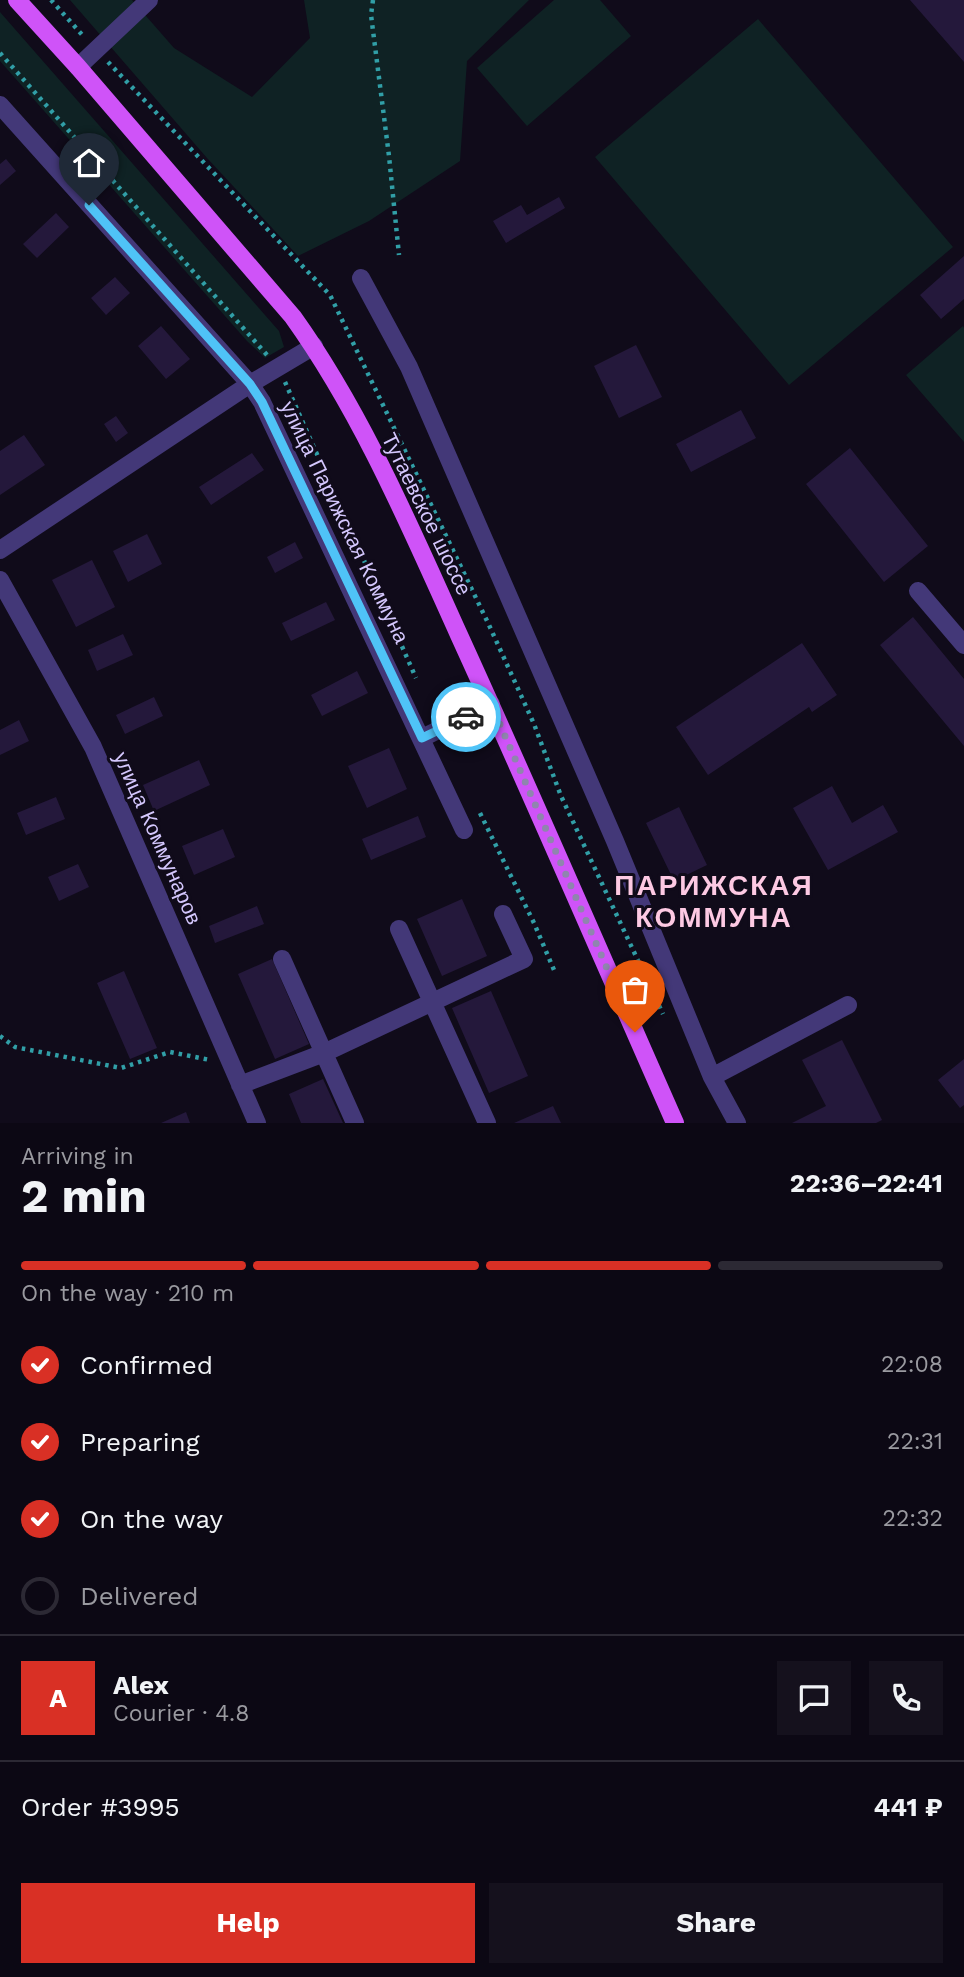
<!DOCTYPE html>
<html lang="en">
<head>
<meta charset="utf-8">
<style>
	:root { --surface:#0c0814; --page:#15111d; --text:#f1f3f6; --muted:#9a9aa0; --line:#2c2934; --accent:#d93025 }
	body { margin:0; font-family:"Work Sans",sans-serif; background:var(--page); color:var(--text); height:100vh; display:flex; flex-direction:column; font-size:26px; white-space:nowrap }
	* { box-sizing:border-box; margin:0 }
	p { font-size:23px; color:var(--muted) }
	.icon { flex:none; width:38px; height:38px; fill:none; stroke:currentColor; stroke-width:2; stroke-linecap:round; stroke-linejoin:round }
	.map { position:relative; height:1123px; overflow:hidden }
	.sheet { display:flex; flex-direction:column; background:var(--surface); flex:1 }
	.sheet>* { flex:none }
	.pin { position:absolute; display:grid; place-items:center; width:60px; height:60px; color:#fff; margin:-72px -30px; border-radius:50% 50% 50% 0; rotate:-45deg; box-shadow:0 0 7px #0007 }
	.pin .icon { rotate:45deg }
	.courier { position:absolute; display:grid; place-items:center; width:70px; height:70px; margin:-35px; border:5px solid #4fc3f7; border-radius:50%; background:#fff; color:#222; box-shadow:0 2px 9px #0007 }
	.overview em { font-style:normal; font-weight:700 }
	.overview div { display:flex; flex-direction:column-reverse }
	.overview { display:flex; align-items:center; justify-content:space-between; height:119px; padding:0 21px }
	h1 { font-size:46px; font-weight:700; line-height:52px }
	.bar { display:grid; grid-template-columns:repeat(4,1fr); gap:10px 7px; align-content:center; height:84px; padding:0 21px }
	.bar i { height:9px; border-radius:5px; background:var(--line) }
	.bar .active { background:var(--accent) }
	.bar p { grid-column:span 4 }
	.line { display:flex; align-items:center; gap:18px; padding:0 21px; border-top:2px solid var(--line) }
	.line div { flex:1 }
	.round { display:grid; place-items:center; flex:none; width:74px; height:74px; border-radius:0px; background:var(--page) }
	ol { padding:0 21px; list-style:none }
	li { display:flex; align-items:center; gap:21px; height:77px }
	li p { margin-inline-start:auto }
	li .icon { padding:7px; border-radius:50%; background:var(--accent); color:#fff; stroke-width:4 }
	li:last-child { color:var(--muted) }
	li i { width:38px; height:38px; border:4px solid var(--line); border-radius:50% }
	.action { display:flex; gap:14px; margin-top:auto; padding:14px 21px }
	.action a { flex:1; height:80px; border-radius:0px; background:var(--accent); color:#fff; font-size:28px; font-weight:700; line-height:80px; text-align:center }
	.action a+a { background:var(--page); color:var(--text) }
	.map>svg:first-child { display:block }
	.green { fill:#0f2224 }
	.building { fill:#24183b }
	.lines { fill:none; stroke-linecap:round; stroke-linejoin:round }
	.path { stroke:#319fa7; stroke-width:4.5; stroke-dasharray:3.5 5; stroke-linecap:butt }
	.minor { stroke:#433878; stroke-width:18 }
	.major { stroke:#cf53f8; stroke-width:18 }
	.done { stroke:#8f85ae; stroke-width:7; stroke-dasharray:0 12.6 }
	.route { stroke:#4fc3f7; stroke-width:9 }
	.labels { text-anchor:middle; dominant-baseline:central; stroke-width:6; stroke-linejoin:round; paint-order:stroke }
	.street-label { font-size:21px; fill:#d4c7fd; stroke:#100b1a }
	.district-label { font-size:28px; font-weight:bold; letter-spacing:2px; fill:#fdc9e3; stroke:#100b1a }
</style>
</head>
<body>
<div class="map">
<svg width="964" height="1123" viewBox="0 0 964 1123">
	<rect width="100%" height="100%" fill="#100b1a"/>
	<path class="green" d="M70,0H132L174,48L252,97L310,38L304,0H529L467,61L460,161L369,221L298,256L207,158Z
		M554,0H600L631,36L527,126L477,68Z
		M0,12L279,331L284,347L265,358L247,341L0,61Z
		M758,19L953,247L789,385L595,157Z
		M963,326L964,328V442L906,375Z"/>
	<path class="building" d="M910,0H964V62Z
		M6,159L16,171L0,185V164Z
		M559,197L565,208L506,243L493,221L521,205L527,215Z
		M56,213L69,227L37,258L23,244Z
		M964,256V299L941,319L920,295Z
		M115,277L130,293L106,315L91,298Z
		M161,326L190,359L166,379L138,346Z
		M636,345L662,397L619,418L594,366Z
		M741,410L756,438L691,472L676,444Z
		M116,416L128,433L116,442L104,424Z
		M24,435L45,465L0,495V451Z
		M850,448L928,546L884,582L806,484Z
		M252,453L264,470L211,505L199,487Z
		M147,534L162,564L128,582L113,551Z
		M295,542L303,558L275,573L267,557Z
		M92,560L115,607L76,627L52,580Z
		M326,602L335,620L291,641L282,623Z
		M913,617L964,679V746L880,645Z
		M123,634L133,655L97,671L88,650Z
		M802,643L837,695L812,712L809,707L708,775L676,727Z
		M357,671L368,693L322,716L311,695Z
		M154,697L163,716L125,734L116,715Z
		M19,720L29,741L0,755V730Z
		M389,748L407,789L367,808L348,766Z
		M199,760L210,785L154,811L143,785Z
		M832,786L852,823L883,805L898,832L828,870L793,808Z
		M56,797L65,819L26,835L17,813Z
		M679,807L707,865L674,881L646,823Z
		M418,816L426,837L371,860L362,839Z
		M223,829L235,857L194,875L182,846Z
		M78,864L89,887L59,901L48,877Z
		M462,899L487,956L442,976L417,919Z
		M257,906L264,924L215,943L209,926Z
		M272,959L309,1044L275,1059L238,974Z
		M124,971L157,1048L130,1059L97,983Z
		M491,991L528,1076L489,1093L452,1008Z
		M842,1040L882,1120L876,1123H792L826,1106L802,1060Z
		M964,1059V1105L960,1108L938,1080Z
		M323,1079L343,1123H301L289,1094Z
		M553,1106L561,1123H514Z
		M186,1112L190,1123H161Z"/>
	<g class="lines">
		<path class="path" d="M51,0L85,38
			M373,0L371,15L389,156L399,255
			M0,53L267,355
			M108,62L330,295L489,625L534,724L561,796L663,1014
			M285,382L416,678
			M480,813L534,923L554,970
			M0,1036L15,1047L121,1068L170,1052L210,1060"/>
		<path class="minor" d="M78,67L149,0
			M0,105L250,384L262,402L464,830
			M361,278L409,367L615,841L712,1077L848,1005
			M0,550L250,384L314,346
			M0,580L93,747L257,1123
			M918,591L964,645
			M422,738L491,704
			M399,929L487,1123
			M282,959L355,1123
			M712,1077L737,1123
			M240,1085L324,1053L524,959L503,914"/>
		<path class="major" d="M17,0L78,67L293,317C363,415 410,527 459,635C533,797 603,960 675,1123"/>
	</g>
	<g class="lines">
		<path class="done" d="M466,717L491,704L635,1032"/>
		<path class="route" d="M89,205L250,384L262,402L422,738L466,717"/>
	</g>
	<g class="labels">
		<g class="street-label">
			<text transform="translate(427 514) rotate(64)">Тутаевское шоссе</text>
			<text transform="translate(345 522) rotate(64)">улица Парижская Коммуна</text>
			<text transform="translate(158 838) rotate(66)">улица Коммунаров</text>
		</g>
		<g class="district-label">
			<text x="714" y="885">ПАРИЖСКАЯ<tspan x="714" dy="32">КОММУНА</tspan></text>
		</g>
	</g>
</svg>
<div class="pin" style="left:635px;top:1032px;background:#ea580c"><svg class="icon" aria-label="bag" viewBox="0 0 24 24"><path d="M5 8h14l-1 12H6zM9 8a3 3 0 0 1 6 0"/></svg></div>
<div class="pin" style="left:89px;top:205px;background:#1f2937"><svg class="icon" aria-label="home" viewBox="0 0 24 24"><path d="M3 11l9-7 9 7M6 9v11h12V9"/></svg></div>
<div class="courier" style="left:466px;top:717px"><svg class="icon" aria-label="car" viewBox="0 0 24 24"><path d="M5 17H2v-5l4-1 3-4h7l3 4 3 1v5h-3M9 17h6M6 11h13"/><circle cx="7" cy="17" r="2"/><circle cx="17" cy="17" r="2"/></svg></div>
</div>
<section class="sheet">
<div class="overview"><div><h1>2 min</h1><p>Arriving in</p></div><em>22:36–22:41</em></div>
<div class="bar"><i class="active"></i><i class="active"></i><i class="active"></i><i></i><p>On the way · 210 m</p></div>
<ol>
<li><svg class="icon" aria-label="check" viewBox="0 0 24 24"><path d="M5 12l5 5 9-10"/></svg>Confirmed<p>22:08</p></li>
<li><svg class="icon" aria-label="check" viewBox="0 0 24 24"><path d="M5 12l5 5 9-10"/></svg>Preparing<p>22:31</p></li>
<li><svg class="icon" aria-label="check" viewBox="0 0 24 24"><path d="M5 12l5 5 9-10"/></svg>On the way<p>22:32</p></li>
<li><i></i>Delivered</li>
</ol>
<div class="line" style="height:126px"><b class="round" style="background:var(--accent);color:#fff">A</b><div><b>Alex</b><p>Courier · 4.8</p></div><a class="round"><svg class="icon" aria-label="chat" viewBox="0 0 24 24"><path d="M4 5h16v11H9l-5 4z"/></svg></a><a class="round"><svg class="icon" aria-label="phone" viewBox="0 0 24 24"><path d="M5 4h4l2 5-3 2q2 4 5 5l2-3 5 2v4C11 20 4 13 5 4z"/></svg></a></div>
<div class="line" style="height:91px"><div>Order #3995</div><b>441 ₽</b></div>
<div class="action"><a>Help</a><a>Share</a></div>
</section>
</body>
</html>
